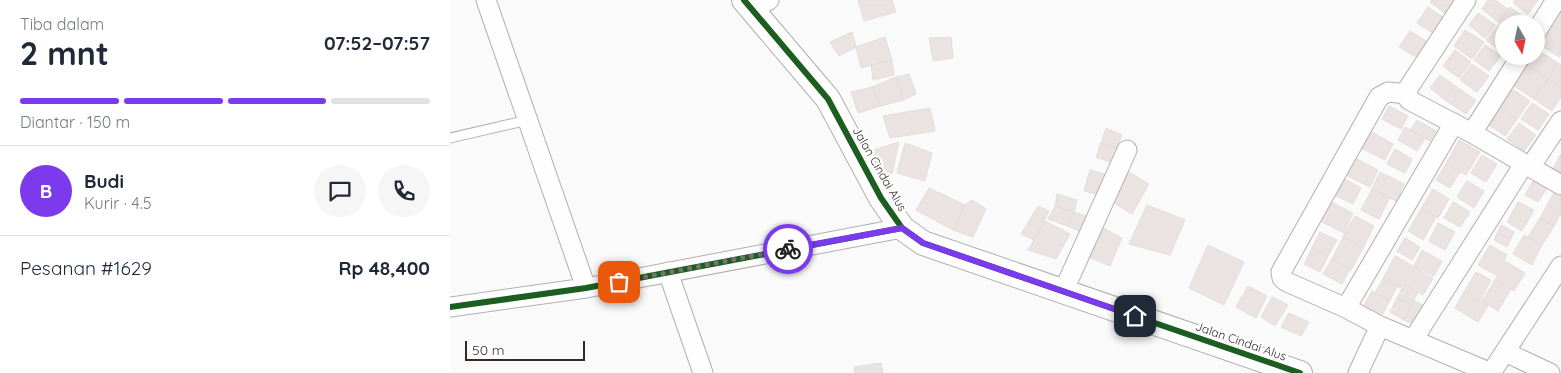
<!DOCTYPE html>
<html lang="id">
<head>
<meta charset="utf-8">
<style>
	:root { --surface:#fff; --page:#f6f6f7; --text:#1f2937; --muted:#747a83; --line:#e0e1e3; --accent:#7c3aed }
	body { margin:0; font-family:Quicksand,sans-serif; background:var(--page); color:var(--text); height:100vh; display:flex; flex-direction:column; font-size:19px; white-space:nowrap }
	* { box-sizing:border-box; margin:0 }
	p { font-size:16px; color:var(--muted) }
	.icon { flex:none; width:28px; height:28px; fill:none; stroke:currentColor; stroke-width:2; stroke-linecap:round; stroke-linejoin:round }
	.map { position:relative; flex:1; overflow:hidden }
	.panel { display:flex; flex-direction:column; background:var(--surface); width:450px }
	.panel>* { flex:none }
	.needle { width:32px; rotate:171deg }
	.buttons { position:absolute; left:1045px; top:15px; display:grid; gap:10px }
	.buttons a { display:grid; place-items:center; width:50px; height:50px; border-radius:50%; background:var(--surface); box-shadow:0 2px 12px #0003; font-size:25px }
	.scale { position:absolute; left:15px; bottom:12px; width:120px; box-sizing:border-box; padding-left:5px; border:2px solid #362825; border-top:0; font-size:14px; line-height:18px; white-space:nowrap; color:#362825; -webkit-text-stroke:4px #fff; paint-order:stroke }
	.pin { position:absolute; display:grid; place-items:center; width:42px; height:42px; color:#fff; margin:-21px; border-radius:10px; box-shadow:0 2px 8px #0006 }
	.courier { position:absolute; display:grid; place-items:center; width:50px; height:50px; margin:-25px; border:4px solid #7c3aed; border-radius:50%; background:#fff; color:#222; box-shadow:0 1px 6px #0007 }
	.overview em { font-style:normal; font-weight:700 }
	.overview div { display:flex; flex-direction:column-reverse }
	.overview { display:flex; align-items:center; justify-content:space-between; height:85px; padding:0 20px }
	h1 { font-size:32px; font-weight:700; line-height:38px }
	.bar { display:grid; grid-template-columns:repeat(4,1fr); gap:8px 5px; align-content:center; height:60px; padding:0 20px }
	.bar i { height:6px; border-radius:4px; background:var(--line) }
	.bar .on { background:var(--accent) }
	.bar p { grid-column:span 4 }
	.line { display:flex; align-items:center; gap:12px; padding:0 20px; border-top:1px solid var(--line) }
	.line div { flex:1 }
	.round { display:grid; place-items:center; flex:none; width:52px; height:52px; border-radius:26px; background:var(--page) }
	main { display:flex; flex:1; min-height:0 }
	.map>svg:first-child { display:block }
	.building { fill:#eae3e1; stroke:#e3dddb }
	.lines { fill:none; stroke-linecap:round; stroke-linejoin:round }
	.service-casing { stroke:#b5afae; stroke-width:11 }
	.minor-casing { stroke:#b5afae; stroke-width:21 }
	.tertiary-casing { stroke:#b5afae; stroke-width:26 }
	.service { stroke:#fefefe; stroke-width:9 }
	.minor { stroke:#fefefe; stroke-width:19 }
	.tertiary { stroke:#fefefe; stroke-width:24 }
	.cycleway-casing { stroke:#fff; stroke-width:9 }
	.cycleway { stroke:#1b5e20; stroke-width:6 }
	.done { stroke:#7b7270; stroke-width:5; stroke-dasharray:0 9 }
	.route { stroke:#7c3aed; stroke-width:6 }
	.labels { text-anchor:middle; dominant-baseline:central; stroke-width:5; stroke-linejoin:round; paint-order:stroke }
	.street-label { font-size:12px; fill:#362825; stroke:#fff }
</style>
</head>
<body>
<main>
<section class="panel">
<div class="overview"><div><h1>2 mnt</h1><p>Tiba dalam</p></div><em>07:52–07:57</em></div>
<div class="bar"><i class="on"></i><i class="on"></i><i class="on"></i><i></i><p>Diantar · 150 m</p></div>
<div class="line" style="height:90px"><b class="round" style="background:var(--accent);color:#fff">B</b><div><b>Budi</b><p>Kurir · 4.5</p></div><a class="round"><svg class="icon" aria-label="chat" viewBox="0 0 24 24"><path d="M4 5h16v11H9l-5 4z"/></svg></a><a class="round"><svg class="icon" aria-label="phone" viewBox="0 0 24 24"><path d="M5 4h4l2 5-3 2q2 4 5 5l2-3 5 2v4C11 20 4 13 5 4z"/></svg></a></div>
<div class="line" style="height:65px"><div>Pesanan #1629</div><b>Rp 48,400</b></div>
</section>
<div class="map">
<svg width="1111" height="373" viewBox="0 0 1111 373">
	<rect width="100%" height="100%" fill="#fafafa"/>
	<path class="building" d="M408,0H442L446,12L414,21Z
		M982,0H1005L995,13L980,2Z
		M1038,0H1045L1058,9L1048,22L1032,9Z
		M1065,0H1088L1078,14L1063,3Z
		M978,7L994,18L983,33L967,23Z
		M1060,7L1079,21L1077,24L1054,25L1048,22Z
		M1109,9L1111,10V31L1099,23Z
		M1028,13L1045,25L1035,38L1019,25Z
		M1099,23L1111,31V54L1109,57L1086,42Z
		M1048,25L1054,29V53L1036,40Z
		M1015,30L1034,42L1022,59L1004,46Z
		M960,31L976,41L966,57L949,47Z
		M402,32L406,47L389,56L380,42Z
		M435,37L442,60L411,68L406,47Z
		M501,37L503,58L483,61L479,38Z
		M1035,45L1051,56L1039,71L1024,60Z
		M1086,49L1108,63L1098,79L1075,64L1080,56H1086Z
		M1005,50L1021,62L1009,78L993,66Z
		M442,60L444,75L423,80L421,65Z
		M1108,63L1111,65V87L1098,79Z
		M1022,64L1039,76L1027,92L1010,80Z
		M1075,64L1098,79L1084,99L1061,84Z
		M459,74L466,94L453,100L446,77Z
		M990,75L1005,86L995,100L980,88Z
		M446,77L453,100L431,106L422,87Z
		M1098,79L1111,87V97L1102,111L1084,99Z
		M1005,86L1026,100L1016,114L995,100Z
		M422,87L431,106L408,113L401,92Z
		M1061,88L1080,101L1067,119L1048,106Z
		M1082,103L1099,114L1088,130L1071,119Z
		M939,106L958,116L951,129L932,119Z
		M1048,106L1067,119L1055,136L1036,123Z
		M480,108L485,131L440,138L433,116Z
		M967,120L986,131L980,141L961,130Z
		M1069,123L1086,135L1074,151L1057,139Z
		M955,127L975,138L967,151L948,140Z
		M656,128L672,135L667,148L651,143Z
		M920,131L943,144L935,160L911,148Z
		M1009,140L1030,152L1016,175L996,164Z
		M449,142L442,174L431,175L417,152Z
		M455,143L482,153L475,181L447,173Z
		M651,143L667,148L662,163L646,157Z
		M945,149L962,159L955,173L937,164Z
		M1111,154V173L1103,168Z
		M1032,155L1047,164L1036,182L1021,173Z
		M905,158L928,170L920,187L896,175Z
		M996,164L1010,172L1000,188L986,180Z
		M640,170L658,175L651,195L634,191Z
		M679,172L699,184L682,214L664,203Z
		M930,172L954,184L946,201L922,189Z
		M894,179L911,188L903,204L885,195Z
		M1017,181L1034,191L1024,208L1007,197Z
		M1083,181L1097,188L1088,202L1075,195Z
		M479,188L515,205L503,230L466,210Z
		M922,189L940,197L929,219L911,210Z
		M983,189L999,199L988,218L971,209Z
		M1105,191L1111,195V213L1097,205Z
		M607,194L627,200L624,212L605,206Z
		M522,200L536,209L523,237L503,230L515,205Z
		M881,202L903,213L894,233L870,221Z
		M1003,202L1020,212L1010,227L994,218Z
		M1068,202L1084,210L1072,231L1057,222Z
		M697,205L735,220L720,255L679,244Z
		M1097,205L1111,213L1104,226L1090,218Z
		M588,206L599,211L584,240L571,234Z
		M605,206L624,212L618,226L598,219Z
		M971,209L986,217L973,240L958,231Z
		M624,212L642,218L638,235L618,226Z
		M905,216L924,226L913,248L893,237Z
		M1090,218L1104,226L1092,245L1078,237Z
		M595,221L620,234L606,259L578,250Z
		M988,223L1005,232L995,250L979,241Z
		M1051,225L1064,232L1057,247L1044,240Z
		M653,228L672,238L660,266L639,257Z
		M870,232L887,240L878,256L862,248Z
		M1074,235L1092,245L1082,265L1063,254Z
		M893,237L913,248L901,270L882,259Z
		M955,238L970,247L962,260L947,251Z
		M758,245L794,262L774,305L739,288Z
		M1040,245L1057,255L1046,275L1028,265Z
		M862,248L878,256L870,272L854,264Z
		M972,250L992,261L984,276L964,266Z
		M945,256L963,266L950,288L933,279Z
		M882,259L900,269L892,284L873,274Z
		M1055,261L1075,273L1064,291L1045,280Z
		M964,267L983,278L973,295L954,284Z
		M1026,272L1041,280L1030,301L1014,292Z
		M933,279L947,287L940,300L925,293Z
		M1045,280L1061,289L1048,311L1032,301Z
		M954,284L968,292L961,305L947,298Z
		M798,286L817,296L806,318L786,307Z
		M922,291L940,300L930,319L912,309Z
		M1014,292L1038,306L1028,322L1005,308Z
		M822,297L838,305L825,326L811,317Z
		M947,298L961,305L954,320L940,312Z
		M963,300L976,307L967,326L954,320Z
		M839,313L859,322L851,336L831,327Z
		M431,363L433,373H405L404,367Z"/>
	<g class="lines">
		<g class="service-casing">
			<path id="service" d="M0,138L78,120"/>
		</g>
		<g class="minor-casing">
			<path id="minor" d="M36,0L136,288
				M1016,0L957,90L959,100L1022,133L1111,185
				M303,9L319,0
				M1086,32L1106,0
				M1022,133L1071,56
				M1080,167L1111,121
				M218,272L253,373
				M613,292L677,150
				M0,307L136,288L452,228
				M896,308L837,282L832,278L831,272L929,97L938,92L957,94
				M930,326L1041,373
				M963,340L1074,164
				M1055,352L1100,373
				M908,373L930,326L896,308L1004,123
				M1041,373L1111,266"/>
		</g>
		<g class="tertiary-casing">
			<path id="tertiary" d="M294,0L378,99L431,198L452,228L473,243L850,373"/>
		</g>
		<use href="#service" class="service"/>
		<use href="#minor" class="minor"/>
		<use href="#tertiary" class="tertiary"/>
		<g class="cycleway-casing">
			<path id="cycleway" d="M294,0L378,99L431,198L452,228L473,243L850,373
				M0,307L136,288L452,228"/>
		</g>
		<use href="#cycleway" class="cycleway"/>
	</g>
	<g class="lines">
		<path class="done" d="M169,282L338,249"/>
		<path class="route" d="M338,249L452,228L473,243L685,316"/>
	</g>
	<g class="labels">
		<g class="street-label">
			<text transform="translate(430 169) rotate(60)">Jalan Cindai Alus</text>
			<text transform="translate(791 341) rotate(19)">Jalan Cindai Alus</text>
		</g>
	</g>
</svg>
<div class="buttons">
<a><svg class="needle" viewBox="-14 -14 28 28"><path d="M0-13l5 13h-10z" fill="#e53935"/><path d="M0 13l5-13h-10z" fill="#747a83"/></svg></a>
</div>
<div class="scale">50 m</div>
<div class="pin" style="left:169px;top:282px;background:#ea580c"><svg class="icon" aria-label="bag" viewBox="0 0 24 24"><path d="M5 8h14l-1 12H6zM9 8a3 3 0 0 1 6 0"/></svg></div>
<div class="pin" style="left:685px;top:316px;background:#1f2937"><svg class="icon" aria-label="home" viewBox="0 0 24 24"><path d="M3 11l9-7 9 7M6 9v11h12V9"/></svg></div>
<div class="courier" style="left:338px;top:249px"><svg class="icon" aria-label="bike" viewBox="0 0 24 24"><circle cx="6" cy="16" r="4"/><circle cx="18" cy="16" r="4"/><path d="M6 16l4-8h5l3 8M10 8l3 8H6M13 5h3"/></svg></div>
</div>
</main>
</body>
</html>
